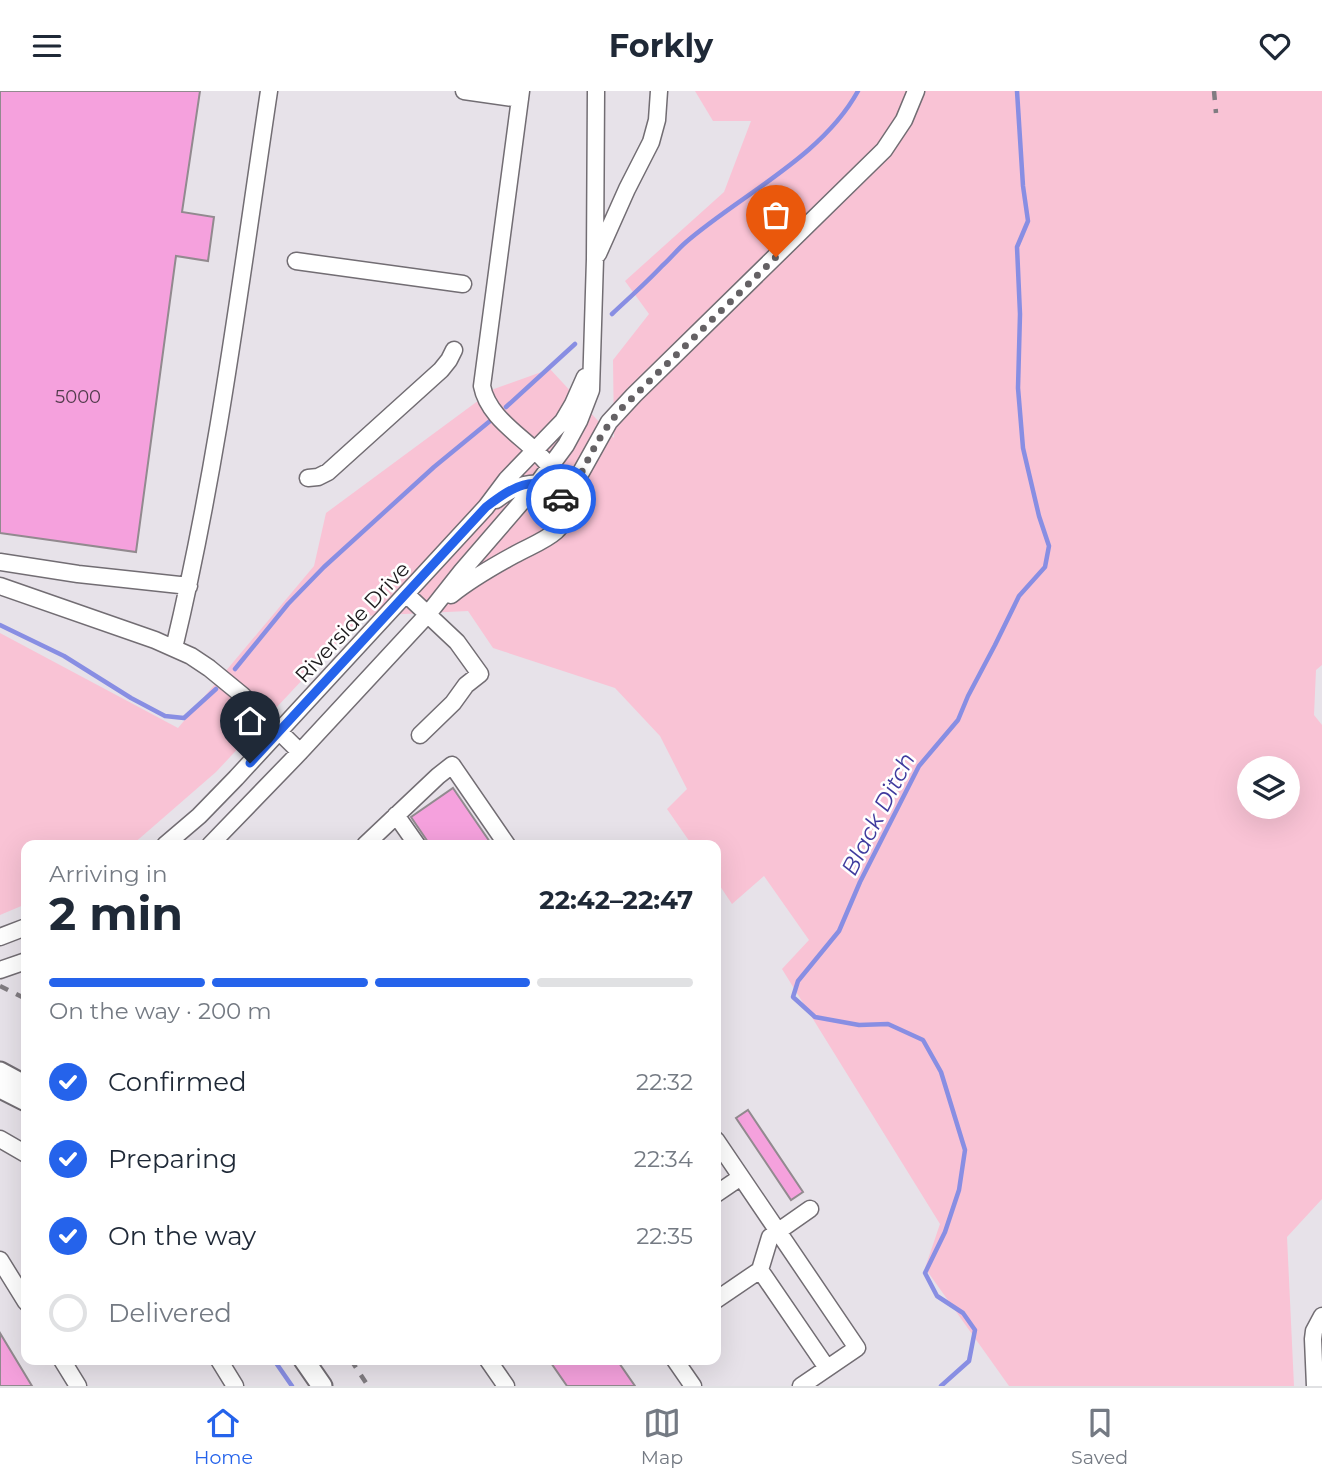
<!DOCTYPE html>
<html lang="en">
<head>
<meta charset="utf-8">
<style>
	:root { --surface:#fff; --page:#f2f2f3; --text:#1f2937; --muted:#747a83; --line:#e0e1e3; --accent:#2563eb }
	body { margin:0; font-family:Montserrat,sans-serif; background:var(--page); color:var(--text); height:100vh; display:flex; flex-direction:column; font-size:26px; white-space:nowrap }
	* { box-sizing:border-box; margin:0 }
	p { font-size:23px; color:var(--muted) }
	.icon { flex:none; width:38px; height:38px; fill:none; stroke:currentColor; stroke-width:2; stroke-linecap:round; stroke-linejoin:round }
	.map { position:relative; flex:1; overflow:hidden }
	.side { position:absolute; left:21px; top:749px; width:700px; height:525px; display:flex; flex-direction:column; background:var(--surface); border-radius:14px; box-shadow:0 7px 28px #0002 }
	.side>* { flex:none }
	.tools { position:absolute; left:1237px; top:665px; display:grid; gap:14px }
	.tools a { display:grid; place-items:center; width:63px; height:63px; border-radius:50%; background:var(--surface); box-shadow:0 7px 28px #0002; font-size:35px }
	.pin { position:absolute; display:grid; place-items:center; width:60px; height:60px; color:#fff; margin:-72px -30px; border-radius:50% 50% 50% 0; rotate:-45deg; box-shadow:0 0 7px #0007 }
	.pin .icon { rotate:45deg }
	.courier { position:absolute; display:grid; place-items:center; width:70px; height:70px; margin:-35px; border:5px solid #2563eb; border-radius:50%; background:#fff; color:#222; box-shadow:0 2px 9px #0007 }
	.headline em { font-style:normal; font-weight:700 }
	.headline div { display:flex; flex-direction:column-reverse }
	.headline { display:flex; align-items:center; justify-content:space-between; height:119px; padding:0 28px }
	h1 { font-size:46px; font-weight:700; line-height:52px }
	.bar { display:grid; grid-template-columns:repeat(4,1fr); gap:10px 7px; align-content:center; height:84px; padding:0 28px }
	.bar i { height:9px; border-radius:5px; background:var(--line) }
	.bar .current { background:var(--accent) }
	.bar p { grid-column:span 4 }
	ol { padding:0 28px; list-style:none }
	li { display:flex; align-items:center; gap:21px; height:77px }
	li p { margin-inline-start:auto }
	li .icon { padding:7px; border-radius:50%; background:var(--accent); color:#fff; stroke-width:4 }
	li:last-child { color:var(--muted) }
	li i { width:38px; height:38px; border:4px solid var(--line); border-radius:50% }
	header { display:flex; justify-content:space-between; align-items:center; height:91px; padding:0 28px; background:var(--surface); font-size:32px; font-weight:700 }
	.menu { display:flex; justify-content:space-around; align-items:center; height:98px; border-top:2px solid var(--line); background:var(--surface); font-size:19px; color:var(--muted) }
	.menu a { display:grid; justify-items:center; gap:4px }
	.menu .current { color:var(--accent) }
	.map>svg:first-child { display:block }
	.green { fill:#f9c3d5; fill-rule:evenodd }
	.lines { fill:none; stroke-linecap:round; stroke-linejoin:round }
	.stream { stroke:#888ee3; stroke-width:4.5 }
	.building { fill:#f5a1dd; stroke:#928a8f; stroke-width:2 }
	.minor-casing { stroke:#726d73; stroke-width:19 }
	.major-casing { stroke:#726d73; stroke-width:23 }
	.minor { stroke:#fff; stroke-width:16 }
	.major { stroke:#fff; stroke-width:19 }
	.rail { stroke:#807c81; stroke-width:4.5; stroke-dasharray:9 9; stroke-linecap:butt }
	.done { stroke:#646164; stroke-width:7; stroke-dasharray:0 12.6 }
	.route { stroke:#2563eb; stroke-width:9 }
	.labels { text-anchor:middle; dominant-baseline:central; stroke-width:5; stroke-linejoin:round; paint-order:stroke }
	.number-label { font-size:18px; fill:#533c4d }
	.street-label { font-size:21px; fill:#1d1b1d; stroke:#fff }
	.water-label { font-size:23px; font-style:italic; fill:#403b9e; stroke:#fff }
</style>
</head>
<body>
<header><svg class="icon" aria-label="menu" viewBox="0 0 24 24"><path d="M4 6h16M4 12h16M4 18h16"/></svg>Forkly<svg class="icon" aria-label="heart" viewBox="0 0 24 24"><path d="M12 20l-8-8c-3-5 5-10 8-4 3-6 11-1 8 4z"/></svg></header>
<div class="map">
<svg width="1322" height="1295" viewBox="0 0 1322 1295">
	<rect width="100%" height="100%" fill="#e7e2e9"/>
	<path class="green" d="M695,0H1322V574L1316,579L1314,624L1322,634V1108L1287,1146L1294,1295H1009L925,1177L940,1133L782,878L809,849L764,785L732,813L716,789V754H692L667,718L687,698L660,645L615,597L493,557L468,520L362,525L216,681L132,754H26V813L0,824V542L178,637L314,475L326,422L494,298L550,278L614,347L613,269L649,223L625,190L724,101L751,30H713ZM1250,677H1288V716H1250Z"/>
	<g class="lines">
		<path class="stream" d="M612,223C629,207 646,192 662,175C670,168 677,159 685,152C740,104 822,66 858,0
			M506,316L575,253
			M0,534L64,565L131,607L165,625L184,627L216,598
			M235,578L288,513L324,476L434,376L490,330
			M24,1030L26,1031
			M274,1269L292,1295
			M941,1295L969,1270L975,1239L963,1222L937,1205L925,1182L945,1141L959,1099L965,1059L941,981L923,949L888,933L859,934L815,926L793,906L798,890L839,840L860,791L919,675L958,629L968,605L995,554L1019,505L1045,476L1049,455L1039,425L1023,357L1018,297L1020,223L1017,156L1028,130L1023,95L1017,0"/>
	</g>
	<path class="building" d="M0,0H200L182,121L214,126L208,170L176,165L136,461L0,442Z
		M453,697L492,754H430L411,726Z
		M748,1019L803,1101L791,1109L736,1027Z
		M0,1242L32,1295H0Z
		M549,1269H617L635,1295H567Z"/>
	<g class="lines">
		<g class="minor-casing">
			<path id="minor" d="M464,0L520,8
				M598,163L627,98L651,51L657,29L659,0
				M296,170L463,193
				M308,387L318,386L328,381L441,279L449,269L454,259
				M496,409C510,398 525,390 543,393
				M565,417L580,383L609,331L634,304L884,59L904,29L916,0
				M0,471L78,483L189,495
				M0,495L155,549L191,565L209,577L242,604L300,661
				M406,503L457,551L480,583L466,594L453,612L420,644
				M451,504C471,488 492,476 514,464C528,456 545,450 556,440C574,424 562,393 550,376C531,349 489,331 482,295L521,0
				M174,557C218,374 241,186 269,0
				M396,724L417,754
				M165,754L199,725L236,687L486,416L507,388L563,330L573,313L585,286
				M210,754L300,661L428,523L462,480L538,392L566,354L579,330L591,299L595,168L596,0
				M365,754L438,685L452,674L507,754
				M0,846L26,836
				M0,879L26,870
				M0,1048L26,1063
				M716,1049L857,1257L801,1295
				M716,1103L741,1086
				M0,1169L26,1211
				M760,1179L827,1277
				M716,1209L760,1179L770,1146L810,1118
				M62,1269L78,1295
				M219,1269L235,1295
				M488,1269L506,1295
				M675,1269L693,1295
				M1315,1295L1313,1248L1314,1240L1322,1225"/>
		</g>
		<g class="major-casing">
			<path id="major" d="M0,981L26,995
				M0,997L26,1010
				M304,1269L322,1295"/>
		</g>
		<use href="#minor" class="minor"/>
		<use href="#major" class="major"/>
		<path class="rail" d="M1214,0L1216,22
			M0,895L26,908
			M351,1269L368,1295"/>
	</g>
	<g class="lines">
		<path class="done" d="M561,408L565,417C581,383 596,346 622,317L776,166"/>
		<path class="route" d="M250,672L486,416C510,398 537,378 561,408"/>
	</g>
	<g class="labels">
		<g class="number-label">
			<text x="78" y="306">5000</text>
		</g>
		<g class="street-label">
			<text transform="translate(352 531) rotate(-47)">Riverside Drive</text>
		</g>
		<g class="water-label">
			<text transform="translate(878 723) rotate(-63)">Black Ditch</text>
		</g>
	</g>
</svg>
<div class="tools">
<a><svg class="icon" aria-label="layers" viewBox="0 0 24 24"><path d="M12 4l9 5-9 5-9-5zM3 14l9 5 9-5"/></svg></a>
</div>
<div class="pin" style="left:776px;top:166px;background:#ea580c"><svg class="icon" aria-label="bag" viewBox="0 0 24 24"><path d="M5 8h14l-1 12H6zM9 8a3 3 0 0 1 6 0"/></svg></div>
<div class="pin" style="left:250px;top:672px;background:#1f2937"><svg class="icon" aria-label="home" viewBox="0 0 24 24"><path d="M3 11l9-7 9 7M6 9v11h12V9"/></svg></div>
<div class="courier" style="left:561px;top:408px"><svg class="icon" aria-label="car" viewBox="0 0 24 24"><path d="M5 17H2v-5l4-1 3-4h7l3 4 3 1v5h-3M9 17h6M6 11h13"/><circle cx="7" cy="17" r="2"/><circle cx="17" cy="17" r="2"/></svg></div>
<section class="side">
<div class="headline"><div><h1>2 min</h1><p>Arriving in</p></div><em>22:42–22:47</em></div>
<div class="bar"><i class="current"></i><i class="current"></i><i class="current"></i><i></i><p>On the way · 200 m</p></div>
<ol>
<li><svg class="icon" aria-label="check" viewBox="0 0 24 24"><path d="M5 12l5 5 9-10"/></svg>Confirmed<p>22:32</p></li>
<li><svg class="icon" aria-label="check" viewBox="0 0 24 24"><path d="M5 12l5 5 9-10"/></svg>Preparing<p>22:34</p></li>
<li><svg class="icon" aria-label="check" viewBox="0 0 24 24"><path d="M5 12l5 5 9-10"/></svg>On the way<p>22:35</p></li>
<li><i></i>Delivered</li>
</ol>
</section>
</div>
<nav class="menu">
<a class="current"><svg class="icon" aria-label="home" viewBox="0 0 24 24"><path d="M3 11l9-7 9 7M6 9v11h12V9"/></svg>Home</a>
<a><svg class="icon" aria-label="map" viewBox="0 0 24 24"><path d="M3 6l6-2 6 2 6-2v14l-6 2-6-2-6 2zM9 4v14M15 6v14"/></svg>Map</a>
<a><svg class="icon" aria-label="saved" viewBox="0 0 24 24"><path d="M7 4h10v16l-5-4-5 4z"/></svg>Saved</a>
</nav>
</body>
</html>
